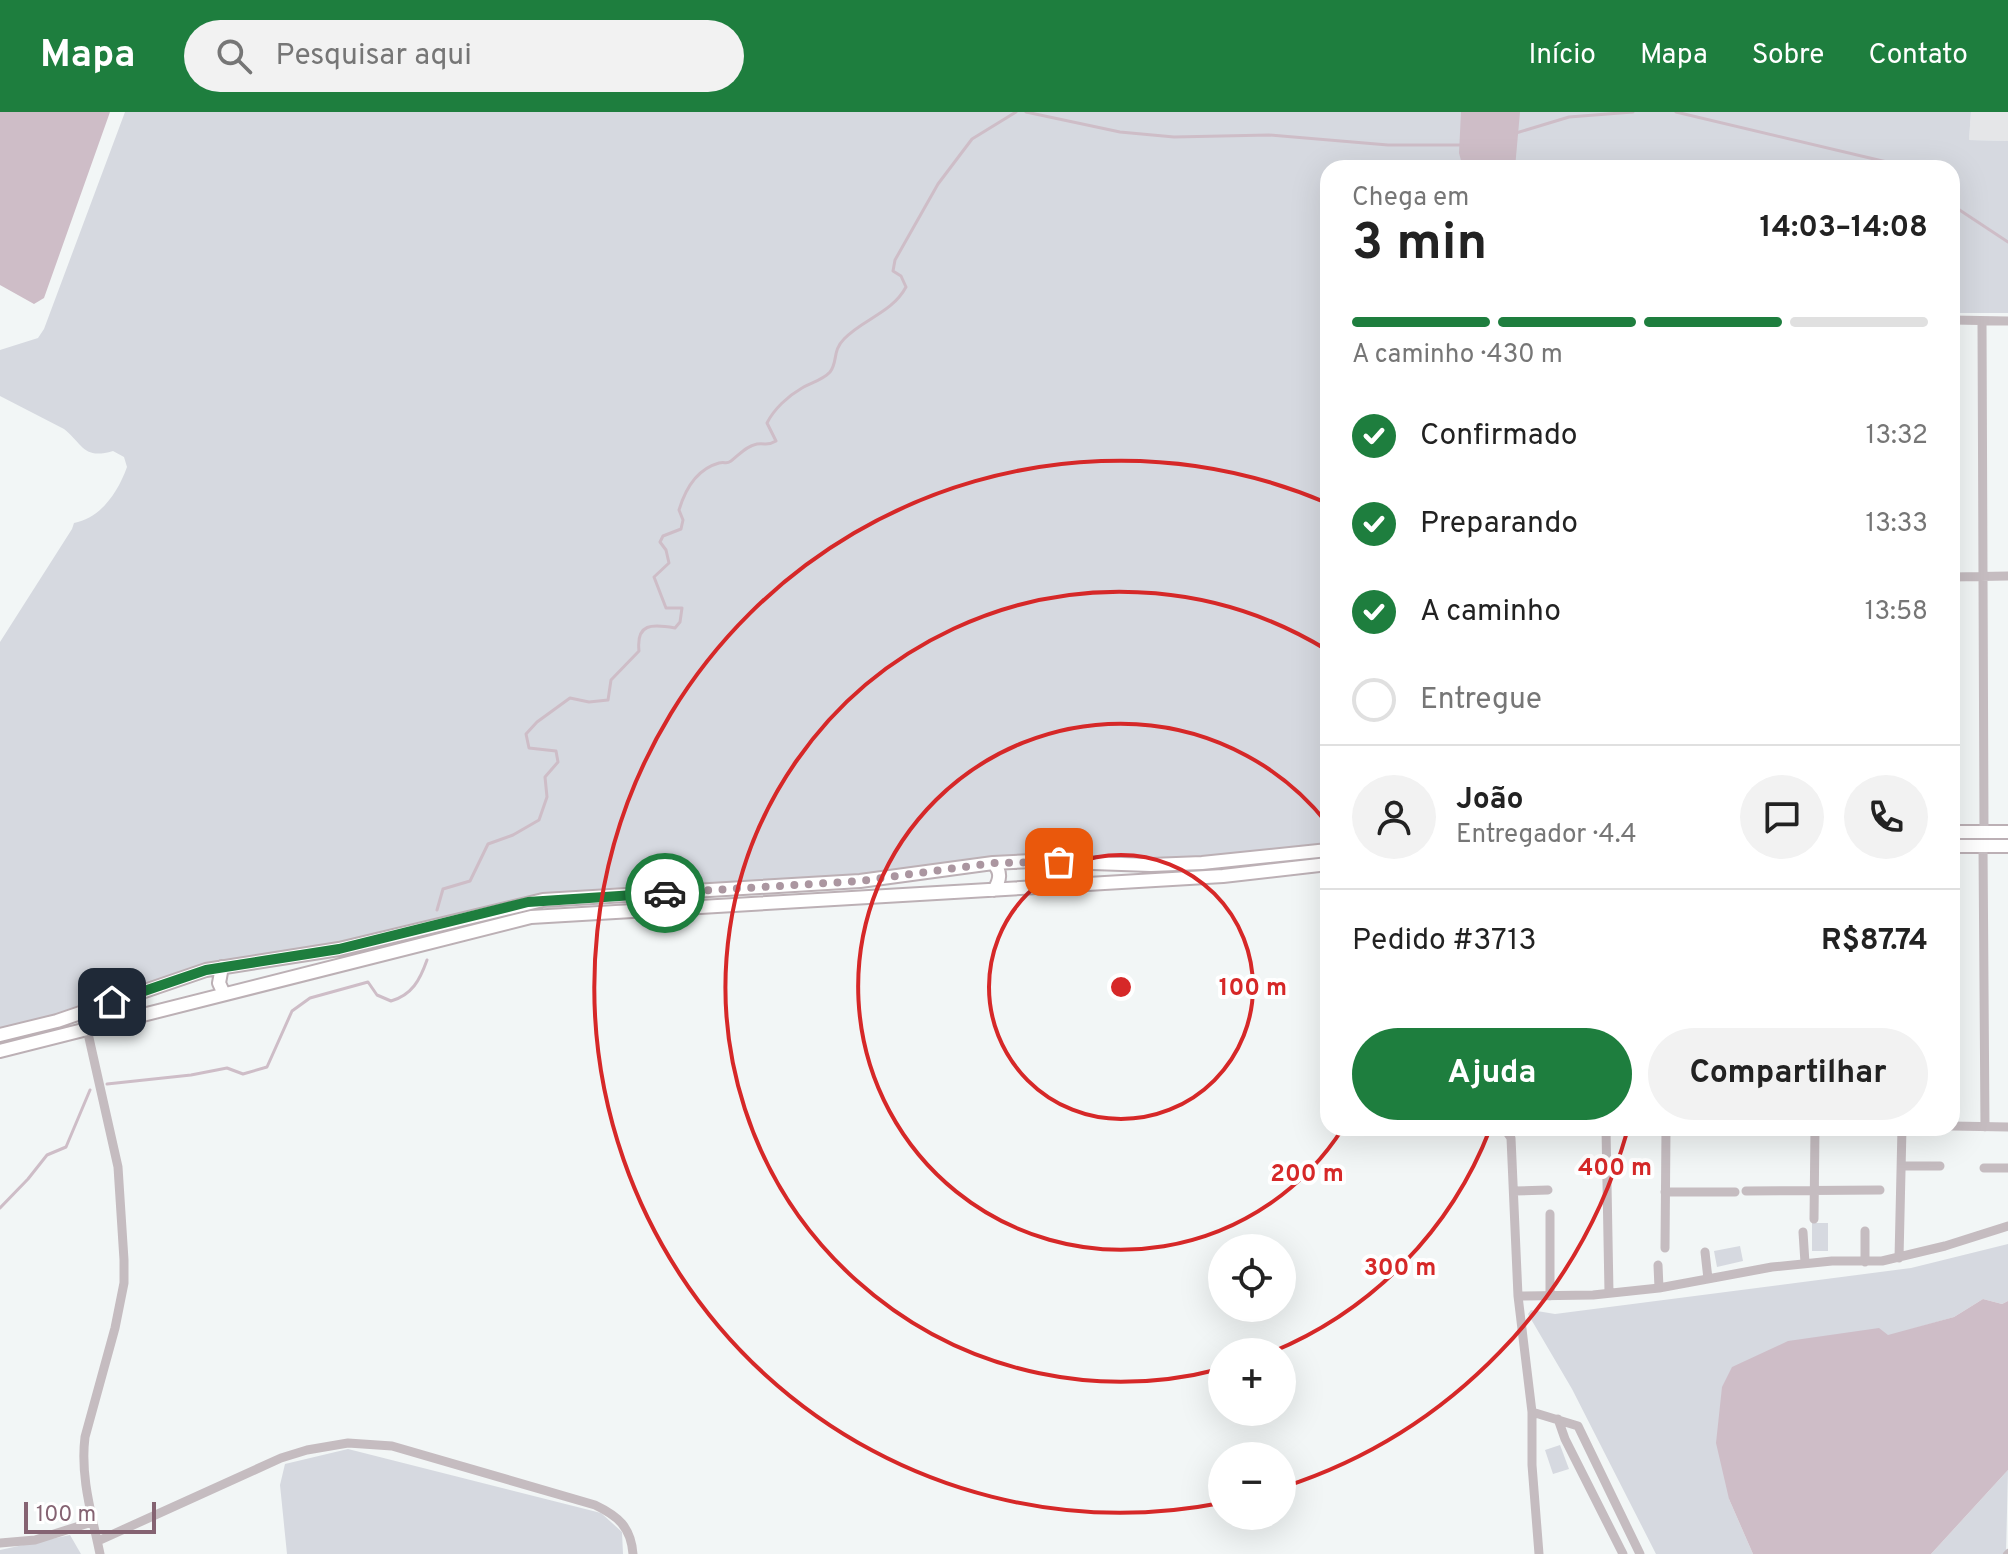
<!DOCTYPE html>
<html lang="pt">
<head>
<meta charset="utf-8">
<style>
	:root { --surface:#fff; --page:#f2f2f2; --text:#222; --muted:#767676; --line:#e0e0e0; --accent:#1e7e3e }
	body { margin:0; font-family:Overpass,sans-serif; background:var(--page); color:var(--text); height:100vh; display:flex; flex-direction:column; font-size:30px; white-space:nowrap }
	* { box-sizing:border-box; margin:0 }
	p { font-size:26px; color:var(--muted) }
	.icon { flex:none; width:44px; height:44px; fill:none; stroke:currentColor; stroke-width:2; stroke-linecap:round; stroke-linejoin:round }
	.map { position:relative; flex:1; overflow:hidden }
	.panel { position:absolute; left:1320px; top:48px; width:640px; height:976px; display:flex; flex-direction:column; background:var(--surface); border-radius:24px; box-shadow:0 8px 32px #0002 }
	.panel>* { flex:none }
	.fabs { position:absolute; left:1208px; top:1122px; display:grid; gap:16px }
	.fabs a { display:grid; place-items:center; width:88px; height:88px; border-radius:50%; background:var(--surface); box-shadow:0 8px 32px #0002; font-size:40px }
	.scale { position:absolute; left:24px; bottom:20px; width:132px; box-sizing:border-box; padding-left:8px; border:4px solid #856372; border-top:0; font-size:22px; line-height:28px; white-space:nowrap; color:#856372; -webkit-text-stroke:6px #fff; paint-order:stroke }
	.pin { position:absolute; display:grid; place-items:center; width:68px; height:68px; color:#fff; margin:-34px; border-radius:16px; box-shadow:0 4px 12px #0006 }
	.courier { position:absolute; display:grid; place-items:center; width:80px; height:80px; margin:-40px; border:6px solid #1e7e3e; border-radius:50%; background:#fff; color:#222; box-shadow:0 2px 10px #0007 }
	.head em { font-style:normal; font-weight:700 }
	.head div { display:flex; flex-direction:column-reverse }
	.head { display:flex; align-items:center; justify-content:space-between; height:136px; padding:0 32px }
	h1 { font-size:52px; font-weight:700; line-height:60px }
	.bar { display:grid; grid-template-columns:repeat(4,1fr); gap:12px 8px; align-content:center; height:96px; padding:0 32px }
	.bar i { height:10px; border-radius:6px; background:var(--line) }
	.bar .on { background:var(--accent) }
	.bar p { grid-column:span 4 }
	.line { display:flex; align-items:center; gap:20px; padding:0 32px; border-top:2px solid var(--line) }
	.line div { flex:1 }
	.round { display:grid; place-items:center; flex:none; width:84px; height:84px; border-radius:42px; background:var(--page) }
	ol { padding:0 32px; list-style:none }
	li { display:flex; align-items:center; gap:24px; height:88px }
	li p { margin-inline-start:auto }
	li .icon { padding:8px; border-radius:50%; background:var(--accent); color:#fff; stroke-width:4 }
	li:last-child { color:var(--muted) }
	li i { width:44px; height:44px; border:4px solid var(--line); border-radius:50% }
	.action { display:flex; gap:16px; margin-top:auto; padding:16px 32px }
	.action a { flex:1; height:92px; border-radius:48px; background:var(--accent); color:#fff; font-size:32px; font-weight:700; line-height:92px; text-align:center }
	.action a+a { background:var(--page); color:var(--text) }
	header { display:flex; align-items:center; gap:48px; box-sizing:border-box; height:112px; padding:0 40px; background:var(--accent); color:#fff }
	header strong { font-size:38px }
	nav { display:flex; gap:44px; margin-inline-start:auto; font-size:28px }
	.search { width:560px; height:72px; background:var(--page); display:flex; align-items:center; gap:20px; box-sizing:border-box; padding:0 28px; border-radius:44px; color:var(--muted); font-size:30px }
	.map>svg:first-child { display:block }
	.built { fill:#e5e6e8 }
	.green { fill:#d6d9e0 }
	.water { fill:#cebdc7 }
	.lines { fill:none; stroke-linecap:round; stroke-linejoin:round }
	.stream { stroke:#cebdc7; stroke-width:3 }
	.secondary-casing { stroke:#bcb0b5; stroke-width:16 }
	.pedestrian { stroke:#c5bcc0; stroke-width:6 }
	.minor { stroke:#c5bcc0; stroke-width:9 }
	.secondary { stroke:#fff; stroke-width:12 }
	.done { stroke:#ab96a0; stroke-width:8; stroke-dasharray:0 14.4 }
	.route { stroke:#1e7e3e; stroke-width:10 }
	.ring { fill:none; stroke:#d62828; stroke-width:4 }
	.centre { fill:#d62828; stroke:#fff; stroke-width:4 }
	.ring-label { font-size:24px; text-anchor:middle; font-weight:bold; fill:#d62828; stroke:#fff; stroke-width:8; stroke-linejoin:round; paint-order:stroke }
</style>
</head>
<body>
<header>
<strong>Mapa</strong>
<div class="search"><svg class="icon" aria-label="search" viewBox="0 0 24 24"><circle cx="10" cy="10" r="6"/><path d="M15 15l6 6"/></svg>Pesquisar aqui</div>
<nav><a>Início</a><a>Mapa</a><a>Sobre</a><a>Contato</a></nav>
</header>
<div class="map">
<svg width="2008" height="1442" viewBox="0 0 2008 1442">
	<rect width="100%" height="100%" fill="#f2f6f6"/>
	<path class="built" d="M1971,0H2008V29L1969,28Z"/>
	<path class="green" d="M125,0H1971L1969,28L2008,29V201H1952V56H1328V738L1252,746L1034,749L903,764L543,788L339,837L222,855L0,923V530L72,417L74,411C101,406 118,380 127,355L124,345L113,339C83,348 83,332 64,317L0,284V238L38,226L44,217Z
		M1812,1111H1828V1139H1812Z
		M2008,1132V1189L2002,1192L1983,1187L1954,1205L1888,1224L1729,1387L1753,1442H1656L1572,1277L1528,1202L1531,1198L1555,1202L1911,1156Z
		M1740,1134L1743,1149L1717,1155L1714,1139Z
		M1560,1333L1569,1357L1553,1362L1545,1338Z
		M348,1337L601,1401L622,1420L623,1442H287L280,1373L285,1352Z
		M2008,1358L2006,1442H1931Z
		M70,1423L81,1442H0V1438Z"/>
	<path class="water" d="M0,0H110L44,186L34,192L0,173Z
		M1461,0H1520L1515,56H1463L1459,41Z
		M1983,1187L2002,1192L2008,1189V1358L1931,1442H1753L1729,1387L1716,1331L1722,1275L1732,1255L1788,1229L1879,1216L1888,1223L1954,1205Z"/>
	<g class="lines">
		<path class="stream" d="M1026,0L1120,20L1174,25L1269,23L1388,33H1462
			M1676,0L1891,51L1899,56
			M1516,21L1569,5L1633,0
			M1952,93L2008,130
			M437,798L443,777L470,769L488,732L513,723L539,708L547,685L545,665L558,650L556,639L529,636L526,622L537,610L570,586L589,590L608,588L611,568L639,539C636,511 652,512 675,516L680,510L682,496H666L654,465L669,451L666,438L660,430L663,424L681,417L683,408L679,398C685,378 697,357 719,351C726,349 725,353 731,349C739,343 746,334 757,332C766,331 768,334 776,329L767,311C774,297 788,284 802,276C810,271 823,268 830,260C838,250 832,239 844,227C863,207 892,201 906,175L901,164L893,159L895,148L938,72L972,27L1016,0
			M107,972L191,963L227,956L243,962L267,955L292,899L310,886L368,870L377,883L391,889C412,883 420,868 427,848
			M0,1096L28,1067L47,1043L66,1035L90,978"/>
		<g class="secondary-casing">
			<path id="secondary" d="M1952,720H2008
				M1952,734H2008
				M993,751C1002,760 1000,768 994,778
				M222,855L219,871L224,882
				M0,923L57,909L206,858L339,837L543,788L860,769L993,751L1033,749L1151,753L1202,751L1328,738
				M0,939L531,805L1223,764L1328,752"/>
		</g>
		<path class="pedestrian" d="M2006,1442L2008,1440"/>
		<path class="minor" d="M1952,208L2008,209
			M1982,209L1984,720
			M1952,465L2008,464
			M1983,734L1985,1015
			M87,917L118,1055L124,1148V1171L115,1216L85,1325C80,1365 92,1403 100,1442
			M1952,1014L2008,1015
			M1504,1016L1511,1026L1518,1184L1593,1183L1659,1176L1772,1155L1832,1149H1882L1945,1134L2008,1114
			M1506,1017L1717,1016
			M1606,1017L1609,1181
			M1902,1054H1940
			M1984,1056H2008
			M1514,1079L1548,1078
			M1746,1079L1880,1078
			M1665,1080H1735
			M1550,1102V1184
			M1814,1107L1815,1016
			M1865,1119V1150
			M1803,1120L1805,1151
			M1665,1136L1666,1017
			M1705,1140L1708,1167
			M1899,1146L1902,1016
			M1658,1153L1659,1176
			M1518,1184L1532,1300V1353L1539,1442
			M1532,1300L1578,1314L1640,1442
			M1558,1307L1565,1327L1623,1442
			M98,1429L281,1346L307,1338L348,1331L392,1334L595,1393C618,1404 631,1415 633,1442
			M0,1431L35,1428L92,1410"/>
		<use href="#secondary" class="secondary"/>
	</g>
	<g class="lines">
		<path class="done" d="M665,781L860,769L993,751L1059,750"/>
		<path class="route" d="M112,890L206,858L339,837L528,790L665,781"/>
	</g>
	<g class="ring">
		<circle cx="1121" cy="875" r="132"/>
		<path d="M1343 1016A263 263 0 1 1 1327 711"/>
		<path d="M1490 1017A395 395 0 0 1 1272 1240M1220 1257A395 395 0 1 1 1327 538"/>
		<path d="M1627 1020A526 526 0 0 1 1284 1375M1221 1391A526 526 0 1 1 1327 391"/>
	</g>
	<circle cx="1121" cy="875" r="12" class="centre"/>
	<g class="ring-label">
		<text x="1253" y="883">100 m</text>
		<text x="1615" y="1063">400 m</text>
		<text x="1307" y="1069">200 m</text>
		<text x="1400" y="1163">300 m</text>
	</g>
</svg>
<div class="fabs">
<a><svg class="icon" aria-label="locate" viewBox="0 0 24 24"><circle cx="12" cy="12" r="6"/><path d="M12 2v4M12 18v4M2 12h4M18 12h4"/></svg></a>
<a>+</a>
<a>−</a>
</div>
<div class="scale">100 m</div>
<div class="pin" style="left:1059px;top:750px;background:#ea580c"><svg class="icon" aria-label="bag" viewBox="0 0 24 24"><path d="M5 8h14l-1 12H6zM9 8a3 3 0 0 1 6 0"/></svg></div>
<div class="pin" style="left:112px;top:890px;background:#1f2937"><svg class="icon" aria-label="home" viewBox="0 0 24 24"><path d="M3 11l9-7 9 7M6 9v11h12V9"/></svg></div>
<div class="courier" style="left:665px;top:781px"><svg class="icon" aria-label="car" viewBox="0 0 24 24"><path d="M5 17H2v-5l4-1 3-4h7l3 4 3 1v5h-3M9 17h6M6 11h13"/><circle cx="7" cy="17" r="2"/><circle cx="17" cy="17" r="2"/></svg></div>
<section class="panel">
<div class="head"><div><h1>3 min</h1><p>Chega em</p></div><em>14:03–14:08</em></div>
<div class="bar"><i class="on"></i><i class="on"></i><i class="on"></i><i></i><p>A caminho · 430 m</p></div>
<ol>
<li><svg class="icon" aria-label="check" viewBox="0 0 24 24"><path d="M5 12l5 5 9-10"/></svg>Confirmado<p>13:32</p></li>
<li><svg class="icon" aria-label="check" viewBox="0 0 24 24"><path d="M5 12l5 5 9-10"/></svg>Preparando<p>13:33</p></li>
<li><svg class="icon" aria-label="check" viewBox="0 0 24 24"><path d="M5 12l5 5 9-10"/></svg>A caminho<p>13:58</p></li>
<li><i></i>Entregue</li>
</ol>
<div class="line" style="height:144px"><a class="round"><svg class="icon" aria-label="person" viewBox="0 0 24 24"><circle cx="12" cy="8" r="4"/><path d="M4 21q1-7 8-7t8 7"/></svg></a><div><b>João</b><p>Entregador · 4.4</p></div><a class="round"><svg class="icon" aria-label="chat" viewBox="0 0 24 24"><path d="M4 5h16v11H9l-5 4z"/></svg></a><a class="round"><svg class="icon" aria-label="phone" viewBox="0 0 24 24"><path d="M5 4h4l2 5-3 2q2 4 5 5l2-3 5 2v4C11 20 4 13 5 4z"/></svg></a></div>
<div class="line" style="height:104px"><div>Pedido #3713</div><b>R$87.74</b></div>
<div class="action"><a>Ajuda</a><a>Compartilhar</a></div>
</section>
</div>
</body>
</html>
